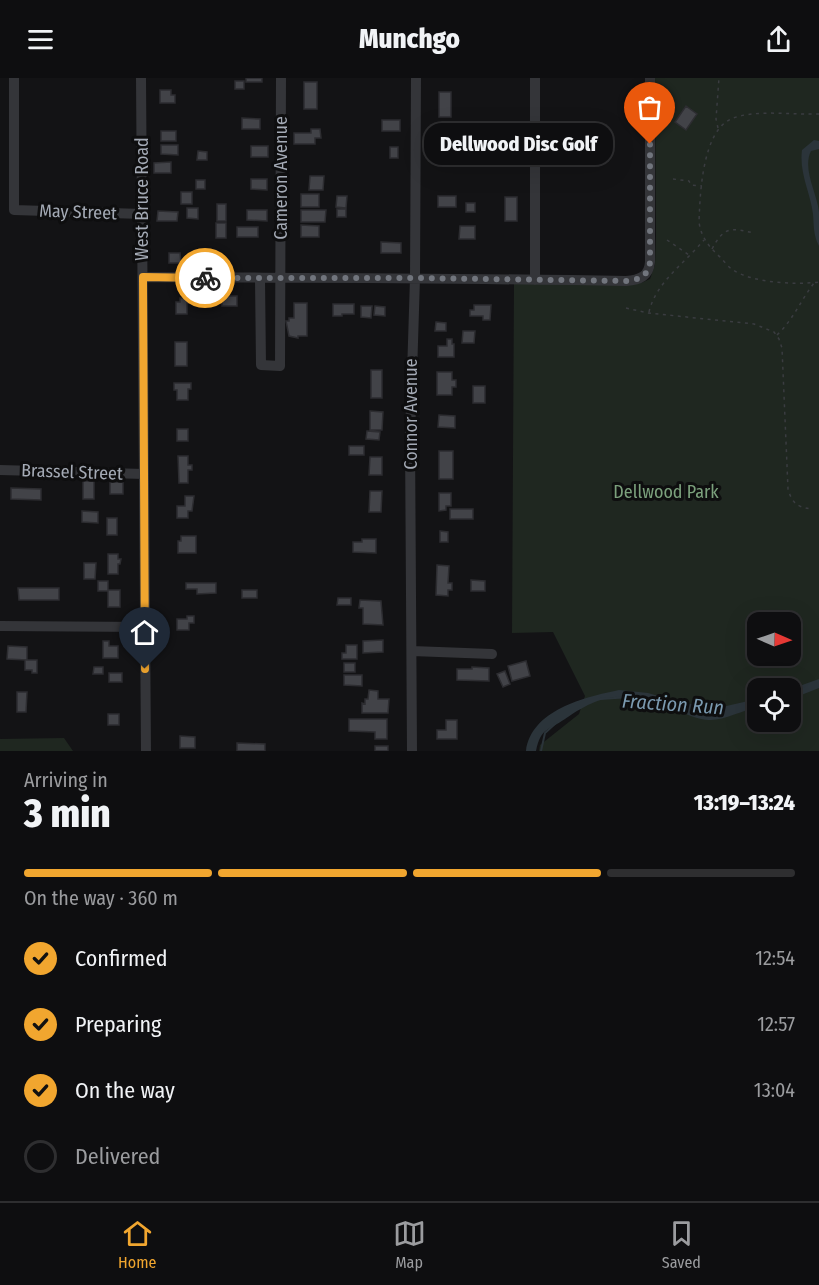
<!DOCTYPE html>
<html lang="en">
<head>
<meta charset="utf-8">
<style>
	:root { --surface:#0e0e10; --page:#171719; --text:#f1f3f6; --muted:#9b9c9f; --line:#2e2e30; --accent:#f1a62f }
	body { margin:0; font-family:"Fira Sans Condensed",sans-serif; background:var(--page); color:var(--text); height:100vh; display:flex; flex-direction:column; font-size:22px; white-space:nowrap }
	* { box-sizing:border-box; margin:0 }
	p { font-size:20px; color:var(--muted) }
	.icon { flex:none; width:33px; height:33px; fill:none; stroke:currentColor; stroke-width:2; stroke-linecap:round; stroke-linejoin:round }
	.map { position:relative; height:673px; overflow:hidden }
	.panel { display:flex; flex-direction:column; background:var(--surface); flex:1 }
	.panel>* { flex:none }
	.needle { width:39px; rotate:92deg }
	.controls { position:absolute; left:747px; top:534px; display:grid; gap:12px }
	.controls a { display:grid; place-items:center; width:54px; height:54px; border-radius:12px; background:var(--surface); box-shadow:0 6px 24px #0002,0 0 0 2px var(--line); font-size:30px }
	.pin { position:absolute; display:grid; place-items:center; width:51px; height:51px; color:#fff; margin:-62px -26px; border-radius:50% 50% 50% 0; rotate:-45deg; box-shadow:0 0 6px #0007 }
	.pin .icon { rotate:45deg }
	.courier { position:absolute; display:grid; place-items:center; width:60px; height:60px; margin:-30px; border:4px solid #f1a62f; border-radius:50%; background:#fff; color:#222; box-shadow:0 2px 8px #0007 }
	.bubble { position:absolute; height:42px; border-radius:18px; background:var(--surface); box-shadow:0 6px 24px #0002,0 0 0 2px var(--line); font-size:20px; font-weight:800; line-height:42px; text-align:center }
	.overview em { font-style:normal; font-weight:800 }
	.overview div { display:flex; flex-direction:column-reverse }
	.overview { display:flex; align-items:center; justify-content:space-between; height:102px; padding:0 24px }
	h1 { font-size:39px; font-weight:800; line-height:45px }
	.bar { display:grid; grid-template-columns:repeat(4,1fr); gap:9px 6px; align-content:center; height:72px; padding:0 24px }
	.bar i { height:8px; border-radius:4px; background:var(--line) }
	.bar .current { background:var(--accent) }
	.bar p { grid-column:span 4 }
	ol { padding:0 24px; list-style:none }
	li { display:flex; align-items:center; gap:18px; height:66px }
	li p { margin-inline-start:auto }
	li .icon { padding:6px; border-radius:50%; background:var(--accent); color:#111; stroke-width:4 }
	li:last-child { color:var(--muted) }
	li i { width:33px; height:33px; border:3px solid var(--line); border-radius:50% }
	header { display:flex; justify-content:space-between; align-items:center; height:78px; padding:0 24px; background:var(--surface); font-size:27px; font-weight:800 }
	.menu { display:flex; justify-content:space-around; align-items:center; height:84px; border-top:2px solid var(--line); background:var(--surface); font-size:16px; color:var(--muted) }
	.menu a { display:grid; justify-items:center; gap:3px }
	.menu .current { color:var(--accent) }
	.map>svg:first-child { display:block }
	.green { fill:#1f2720; fill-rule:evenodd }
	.water { fill:#2b343a }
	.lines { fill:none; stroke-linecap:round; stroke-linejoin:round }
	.stream { stroke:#2b343a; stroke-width:2 }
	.building { fill:#424348; stroke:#2d2d31; stroke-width:1.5 }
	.path { stroke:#3a3c40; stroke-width:1.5; stroke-dasharray:3 4.5; stroke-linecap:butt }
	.minor { stroke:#343539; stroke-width:10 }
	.done { stroke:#71757d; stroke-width:6; stroke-dasharray:0 10.8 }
	.route { stroke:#f1a62f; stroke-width:8 }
	.labels { text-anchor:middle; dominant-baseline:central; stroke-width:6; stroke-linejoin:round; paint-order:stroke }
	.street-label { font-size:18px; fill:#a4aab5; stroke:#0e0e0f }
	.park-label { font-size:18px; fill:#7ba07c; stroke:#0e0e0f }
	.water-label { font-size:20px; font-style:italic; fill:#7b9ab0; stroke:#0e0e0f }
</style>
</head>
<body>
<header><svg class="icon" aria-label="menu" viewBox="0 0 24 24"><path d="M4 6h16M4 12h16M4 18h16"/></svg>Munchgo<svg class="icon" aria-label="share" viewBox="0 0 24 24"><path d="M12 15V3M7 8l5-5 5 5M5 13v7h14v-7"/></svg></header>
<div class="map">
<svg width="819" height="673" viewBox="0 0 819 673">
	<rect width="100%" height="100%" fill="#131315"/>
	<path class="green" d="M655,0H819V673H539L540,667L579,636L585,618L553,554L512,555L514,205H641L650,201L655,187L656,158ZM758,544H790V578H758ZM758,610H790V644H758Z
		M64,660L73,673H0V661Z"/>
	<path class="water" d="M814,62L819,63V71L811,73C802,91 817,115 819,134C819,145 819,157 819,168C813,156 814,148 813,136C810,113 799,95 802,72Z
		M819,601V610L791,621V611Z
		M619,612L648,615L682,625L722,629L757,621V629C744,632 722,643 709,642C699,642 687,636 678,633C629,616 609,610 565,641C547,653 541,650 536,673H526C531,632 585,619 619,612Z"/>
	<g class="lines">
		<path class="stream" d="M600,621L630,619
			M541,673L545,655L556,645"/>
	</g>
	<path class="building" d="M246,0H262V4H246Z
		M235,3H244V11H235Z
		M304,4H317V31H304Z
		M160,12H171V17H175V25H160Z
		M439,14H451V39H439Z
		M686,28L697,36L686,52L675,44Z
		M242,40L260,41V51H242Z
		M382,42H400V53H382Z
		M311,51H320L321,60H315V66H294V55H311Z
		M161,53H176V63H161Z
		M161,67H178V77L161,76Z
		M251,68H268V79H251Z
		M390,69H398V80H390Z
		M198,73L207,74V82H197Z
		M171,84V95H154V85Z
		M310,98H324L323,112H309Z
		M251,101H267V112L251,111Z
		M196,102H205V111H196Z
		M181,114H192V126H181Z
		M301,116H319V129H301Z
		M337,118H347L346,130L336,129Z
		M438,118H456V129H438Z
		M505,119H517V143H505Z
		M466,125H475V134H466Z
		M217,126H226V143H217Z
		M187,130H198V141L187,140Z
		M337,131H346V139H337Z
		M247,132H267V143L247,142Z
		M301,132H326L325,144H301Z
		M158,133L178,134L177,143H157Z
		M216,145H226V160H216Z
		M301,147L319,148V159H301Z
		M460,148H475V161H459Z
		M237,149H258V159H237Z
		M381,164L401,165V175H381Z
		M169,175H180L181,185H169Z
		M201,182H210V190H201Z
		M222,218H237V228H222Z
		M180,220H190V225H187V236H176V224H180Z
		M294,225H307V258H298V260L289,258L286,243H289V240H294Z
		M333,226H354V236H342V238H333Z
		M474,227H491L490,242H483V238H470V232H474Z
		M361,228H372L371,240L361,239Z
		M375,228L385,229V238L374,237Z
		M436,244L446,245V253H435Z
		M463,253H475L474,265H462Z
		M447,261H452V266H454V279H438V268H447Z
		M175,264H187V288H175Z
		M371,292H382V320H371Z
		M437,294H452V302H456V309H452V317H437Z
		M174,305H191V311H188V322H177V312H174Z
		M473,308H485V325H473Z
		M370,333L383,334L382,352H370Z
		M439,337L455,338V350L438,349Z
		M177,351H188V363H177Z
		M367,353L380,354L379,362L366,361Z
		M349,368H364V377H349Z
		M439,373H453V401H439Z
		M178,378H188V387H192V392H188V405H179Z
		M370,379H382V397H369Z
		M83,403H94V421H83Z
		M110,404H123V416H110Z
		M11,410L41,411V422L11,421Z
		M370,413H382L381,434H369Z
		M439,415H451V428H446V432L439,433Z
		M185,418H194L192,433H188V440H177V428H185Z
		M450,431H473V441H450Z
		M82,433L98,434V445L82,444Z
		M107,440H117V457H107Z
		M440,453L448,454V464H440Z
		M181,458H196V475H178V463H181Z
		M362,461H376V475L353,474V464H362Z
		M108,476H118V481H121L120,486H118V496H108Z
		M84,485H96L95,501H84Z
		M437,487L449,488L448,505H452V512H448V518L436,517Z
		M471,502L485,503V513H471Z
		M98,503H108V513H98Z
		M186,505H216V515L197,516V511H186Z
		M18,510H59V522H19Z
		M108,512H120V529H108Z
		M242,512H257V520H242Z
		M338,520H351V527H337Z
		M360,522L381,523L383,547L363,546V530H359Z
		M187,538H194V545H189V552H177V541H187Z
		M383,562V574L363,575V563Z
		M103,563H109V568H118V580H103Z
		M346,567H357V581H342V575H346Z
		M8,568L27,569V582L7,581Z
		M25,582H37V595H32V592H25Z
		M526,583L530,598L512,603L508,588Z
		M344,585H355V594H344Z
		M94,589H103V596H93Z
		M472,589L489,590V603L457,602V591H472Z
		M505,593L510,606L503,609L497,596Z
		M109,595H122V604H109Z
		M344,597H362V608L344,607Z
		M369,612L378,613V621H389L388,635H362V625L365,626V621H368Z
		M17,614H27L26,634H17Z
		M108,636H119V647H108Z
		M349,641H387V661H375V654L349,653Z
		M446,642H457V661H437V652H446Z
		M180,658L195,659V670H180Z
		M237,665L265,666V673H237Z
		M375,668H388V673H375Z"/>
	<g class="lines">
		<path class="path" d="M819,36C794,37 753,31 731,41C702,54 700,117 699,144C701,159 709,169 720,179C724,183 728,189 733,192C753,205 796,207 819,204
			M718,50L716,41L719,0
			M673,101L689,103L691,107L702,108
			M667,162L689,177
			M712,171C724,148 731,150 754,155
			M626,230L648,235L754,246L774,254L779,261L782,270L788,411C792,425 797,429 811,431
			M649,234C656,204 685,185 704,162
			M777,257C793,242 801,222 814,205"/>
		<path class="minor" d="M14,0V132L142,136
			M141,0L146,673
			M535,0V202
			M143,199C304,200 465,200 626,203C640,202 649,198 650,184V0
			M260,201L261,287L280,288L281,0
			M0,392L144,396
			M0,548L145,549
			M412,573L492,576
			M412,673L410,360L415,200L416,0"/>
	</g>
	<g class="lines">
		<path class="done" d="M205,200H415L626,203C640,202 648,198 650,184V66"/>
		<path class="route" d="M145,591L143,199L205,200"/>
	</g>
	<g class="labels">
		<g class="street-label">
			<text transform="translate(281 100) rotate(-90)">Cameron Avenue</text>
			<text transform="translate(142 121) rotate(-90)">West Bruce Road</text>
			<text transform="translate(78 134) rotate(2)">May Street</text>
			<text transform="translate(411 336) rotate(-90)">Connor Avenue</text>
			<text transform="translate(72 394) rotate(2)">Brassel Street</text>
		</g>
		<g class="park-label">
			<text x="666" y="414">Dellwood Park</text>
		</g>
		<g class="water-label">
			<text transform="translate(673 626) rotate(4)">Fraction Run</text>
		</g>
	</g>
</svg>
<div class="controls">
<a><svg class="needle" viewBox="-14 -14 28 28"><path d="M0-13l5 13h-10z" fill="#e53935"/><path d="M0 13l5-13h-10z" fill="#9b9c9f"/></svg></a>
<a><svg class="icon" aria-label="locate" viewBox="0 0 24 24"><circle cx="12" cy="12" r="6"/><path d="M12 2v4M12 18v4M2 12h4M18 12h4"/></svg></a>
</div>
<div class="pin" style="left:650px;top:66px;background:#ea580c"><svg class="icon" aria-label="bag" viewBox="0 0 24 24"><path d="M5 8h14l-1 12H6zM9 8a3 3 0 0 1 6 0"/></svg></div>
<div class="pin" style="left:145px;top:591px;background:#1f2937"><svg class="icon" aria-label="home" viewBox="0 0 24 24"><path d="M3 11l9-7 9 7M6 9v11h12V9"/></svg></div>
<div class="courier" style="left:205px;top:200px"><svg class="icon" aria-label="bike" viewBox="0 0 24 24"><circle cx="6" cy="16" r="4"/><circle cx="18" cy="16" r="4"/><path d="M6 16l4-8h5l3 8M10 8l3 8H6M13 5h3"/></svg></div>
<div class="bubble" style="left:424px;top:45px;width:189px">Dellwood Disc Golf</div>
</div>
<section class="panel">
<div class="overview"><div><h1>3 min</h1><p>Arriving in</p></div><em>13:19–13:24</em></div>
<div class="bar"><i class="current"></i><i class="current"></i><i class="current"></i><i></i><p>On the way · 360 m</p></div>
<ol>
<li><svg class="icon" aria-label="check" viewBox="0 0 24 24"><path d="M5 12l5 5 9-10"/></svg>Confirmed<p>12:54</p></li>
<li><svg class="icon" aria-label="check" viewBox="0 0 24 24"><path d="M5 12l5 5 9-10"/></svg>Preparing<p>12:57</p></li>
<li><svg class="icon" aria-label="check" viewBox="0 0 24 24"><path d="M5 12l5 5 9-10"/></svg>On the way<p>13:04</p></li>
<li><i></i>Delivered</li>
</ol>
</section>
<nav class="menu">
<a class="current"><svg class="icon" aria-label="home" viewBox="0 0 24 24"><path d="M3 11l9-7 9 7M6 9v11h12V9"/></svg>Home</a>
<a><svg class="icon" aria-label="map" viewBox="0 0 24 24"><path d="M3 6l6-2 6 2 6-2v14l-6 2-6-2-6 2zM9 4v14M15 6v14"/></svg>Map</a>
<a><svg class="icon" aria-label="saved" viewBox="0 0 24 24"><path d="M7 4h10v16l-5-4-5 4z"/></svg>Saved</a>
</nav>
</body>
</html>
